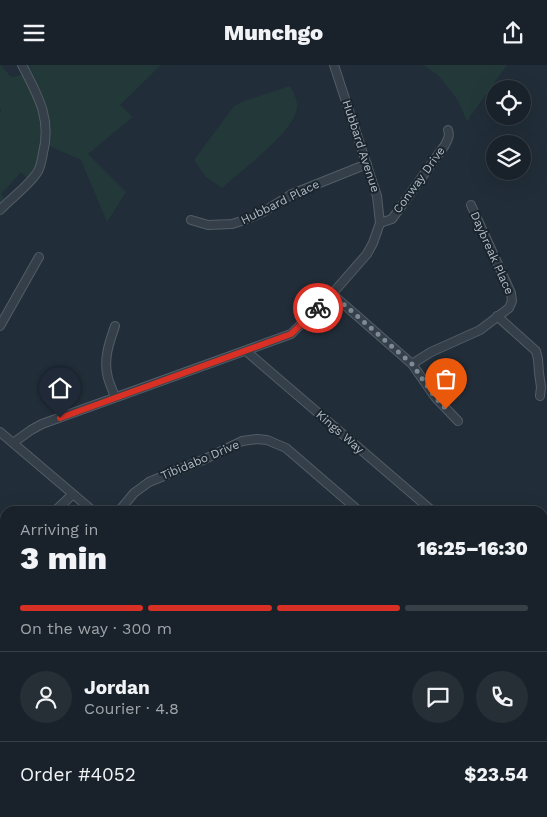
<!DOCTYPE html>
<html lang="en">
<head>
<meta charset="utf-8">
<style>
	:root { --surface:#19222a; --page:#262f36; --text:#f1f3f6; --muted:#9fa4a8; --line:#373f47; --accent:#d93025 }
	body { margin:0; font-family:"Work Sans",sans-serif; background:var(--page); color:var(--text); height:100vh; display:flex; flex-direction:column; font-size:19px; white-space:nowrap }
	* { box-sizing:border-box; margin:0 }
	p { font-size:16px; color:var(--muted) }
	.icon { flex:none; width:28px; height:28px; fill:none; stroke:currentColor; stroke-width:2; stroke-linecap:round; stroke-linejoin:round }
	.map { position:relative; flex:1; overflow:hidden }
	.drawer { position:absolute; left:0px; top:441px; width:548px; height:311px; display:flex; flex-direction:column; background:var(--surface); border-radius:15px 15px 0 0; box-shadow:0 5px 20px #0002,0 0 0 1px var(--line) }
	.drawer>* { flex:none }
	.fabs { position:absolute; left:486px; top:15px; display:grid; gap:10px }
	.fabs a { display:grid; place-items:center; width:45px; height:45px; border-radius:50%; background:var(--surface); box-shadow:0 5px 20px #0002,0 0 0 1px var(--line); font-size:25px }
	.pin { position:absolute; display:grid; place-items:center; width:42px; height:42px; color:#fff; margin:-51px -21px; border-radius:50% 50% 50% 0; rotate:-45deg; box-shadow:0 0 5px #0007 }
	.pin .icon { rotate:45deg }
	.courier { position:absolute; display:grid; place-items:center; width:50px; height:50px; margin:-25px; border:4px solid #d93025; border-radius:50%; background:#fff; color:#222; box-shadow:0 1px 6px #0007 }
	.overview em { font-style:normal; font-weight:800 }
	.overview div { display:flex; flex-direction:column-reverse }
	.overview { display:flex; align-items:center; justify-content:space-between; height:85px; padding:0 20px }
	h1 { font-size:32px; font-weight:800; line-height:38px }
	.bar { display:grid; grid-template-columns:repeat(4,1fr); gap:8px 5px; align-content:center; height:60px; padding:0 20px }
	.bar i { height:6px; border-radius:4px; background:var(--line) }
	.bar .current { background:var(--accent) }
	.bar p { grid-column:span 4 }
	.line { display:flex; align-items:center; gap:12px; padding:0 20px; border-top:1px solid var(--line) }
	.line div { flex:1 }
	.round { display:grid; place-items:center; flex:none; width:52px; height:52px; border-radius:26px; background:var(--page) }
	header { display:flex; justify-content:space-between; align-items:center; height:65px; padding:0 20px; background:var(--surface); font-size:22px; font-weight:800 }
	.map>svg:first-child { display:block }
	.green { fill:#233939 }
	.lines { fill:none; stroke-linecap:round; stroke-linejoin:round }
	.minor-casing { stroke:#525d66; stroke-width:10 }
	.minor { stroke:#353f49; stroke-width:8 }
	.done { stroke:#7d8994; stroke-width:5; stroke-dasharray:0 9 }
	.route { stroke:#d93025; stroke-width:6 }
	.labels { text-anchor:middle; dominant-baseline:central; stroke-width:4; stroke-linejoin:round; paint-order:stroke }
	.street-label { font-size:12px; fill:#afbac5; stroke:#1a242d }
</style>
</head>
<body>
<header><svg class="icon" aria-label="menu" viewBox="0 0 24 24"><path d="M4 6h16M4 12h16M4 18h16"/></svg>Munchgo<svg class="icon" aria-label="share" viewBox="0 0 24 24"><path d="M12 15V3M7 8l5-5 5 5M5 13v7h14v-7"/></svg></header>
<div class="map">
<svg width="547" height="752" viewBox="0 0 547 752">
	<rect width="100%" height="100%" fill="#212d38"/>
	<path class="green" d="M0,0H1L10,11L14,12L24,9L39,39L44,78L35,106L29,115L21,107L1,129L6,136L0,142V49L1,45L0,43Z
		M24,0H161L120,40L133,52L88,89L126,127L107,157L81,95L47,80L48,69Z
		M424,0H507L467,56L457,34L439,11Z
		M290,21C293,27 297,33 297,40C298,66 240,105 222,123L206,112L194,95L234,41L244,36Z"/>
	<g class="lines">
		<g class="minor-casing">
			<path id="minor" d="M0,145C10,134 32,118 38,106C41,101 42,93 43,88C52,53 37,29 22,0
				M191,155L208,160L232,159L245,155L263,147L292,129L367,99
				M380,158L392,154L445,80C448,74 450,71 448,65
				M332,229L412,299L435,332L458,356
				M497,251L536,286L538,294L539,308L541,322L540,331
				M0,261L39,192
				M115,261C109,278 103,295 108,313C110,320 113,326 115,332
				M246,286L430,444L435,446
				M412,299L431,287L480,265L509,243L512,236L511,228L471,140
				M0,367L93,446
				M13,378L31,365L42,359L291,269L332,229L367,189L373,178L380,158L377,131L334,0
				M55,446L73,429
				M119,446L134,428L149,417L205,394L242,376L257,374L267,375L286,383L359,446
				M542,501L547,496
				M0,521L5,522
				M0,651L5,654
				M542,678L547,680
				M0,706L5,707
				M261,748L263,752
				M4,752L8,748
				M79,752L83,748
				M134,752L137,748"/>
		</g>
		<use href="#minor" class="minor"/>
	</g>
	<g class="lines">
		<path class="done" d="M318,243L332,229L412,299L435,332L446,344"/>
		<path class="route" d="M60,353L291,269L318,243"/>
	</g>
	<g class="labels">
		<g class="street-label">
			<text transform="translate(361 81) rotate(72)">Hubbard Avenue</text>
			<text transform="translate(419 115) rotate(-54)">Conway Drive</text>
			<text transform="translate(280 137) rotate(-26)">Hubbard Place</text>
			<text transform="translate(492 188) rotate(66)">Daybreak Place</text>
			<text transform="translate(340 367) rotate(41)">Kings Way</text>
			<text transform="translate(200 395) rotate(-23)">Tibidabo Drive</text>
		</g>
	</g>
</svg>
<div class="fabs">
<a><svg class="icon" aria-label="locate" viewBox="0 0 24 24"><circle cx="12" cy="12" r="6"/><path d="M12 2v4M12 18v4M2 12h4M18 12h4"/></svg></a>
<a><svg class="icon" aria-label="layers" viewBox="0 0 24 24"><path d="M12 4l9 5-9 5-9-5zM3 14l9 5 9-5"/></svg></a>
</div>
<div class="pin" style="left:446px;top:344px;background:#ea580c"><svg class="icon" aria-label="bag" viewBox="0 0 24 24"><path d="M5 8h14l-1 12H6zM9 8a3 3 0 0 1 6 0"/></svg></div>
<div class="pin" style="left:60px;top:353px;background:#1f2937"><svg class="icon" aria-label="home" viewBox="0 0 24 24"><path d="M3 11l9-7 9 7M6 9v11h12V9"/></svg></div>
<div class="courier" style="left:318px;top:243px"><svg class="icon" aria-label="bike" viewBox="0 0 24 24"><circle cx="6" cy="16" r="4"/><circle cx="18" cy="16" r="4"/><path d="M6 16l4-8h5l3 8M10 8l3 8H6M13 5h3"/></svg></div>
<section class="drawer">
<div class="overview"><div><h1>3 min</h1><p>Arriving in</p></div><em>16:25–16:30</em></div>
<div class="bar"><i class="current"></i><i class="current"></i><i class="current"></i><i></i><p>On the way · 300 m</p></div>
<div class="line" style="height:90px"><a class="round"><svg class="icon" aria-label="person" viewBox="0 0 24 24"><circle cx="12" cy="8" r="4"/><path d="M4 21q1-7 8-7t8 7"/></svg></a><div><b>Jordan</b><p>Courier · 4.8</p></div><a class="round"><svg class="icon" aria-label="chat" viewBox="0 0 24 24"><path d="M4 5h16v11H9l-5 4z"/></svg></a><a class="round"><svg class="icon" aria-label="phone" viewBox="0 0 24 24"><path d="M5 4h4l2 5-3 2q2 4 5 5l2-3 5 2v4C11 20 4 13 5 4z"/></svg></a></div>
<div class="line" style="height:65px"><div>Order #4052</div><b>$23.54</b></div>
</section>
</div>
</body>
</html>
